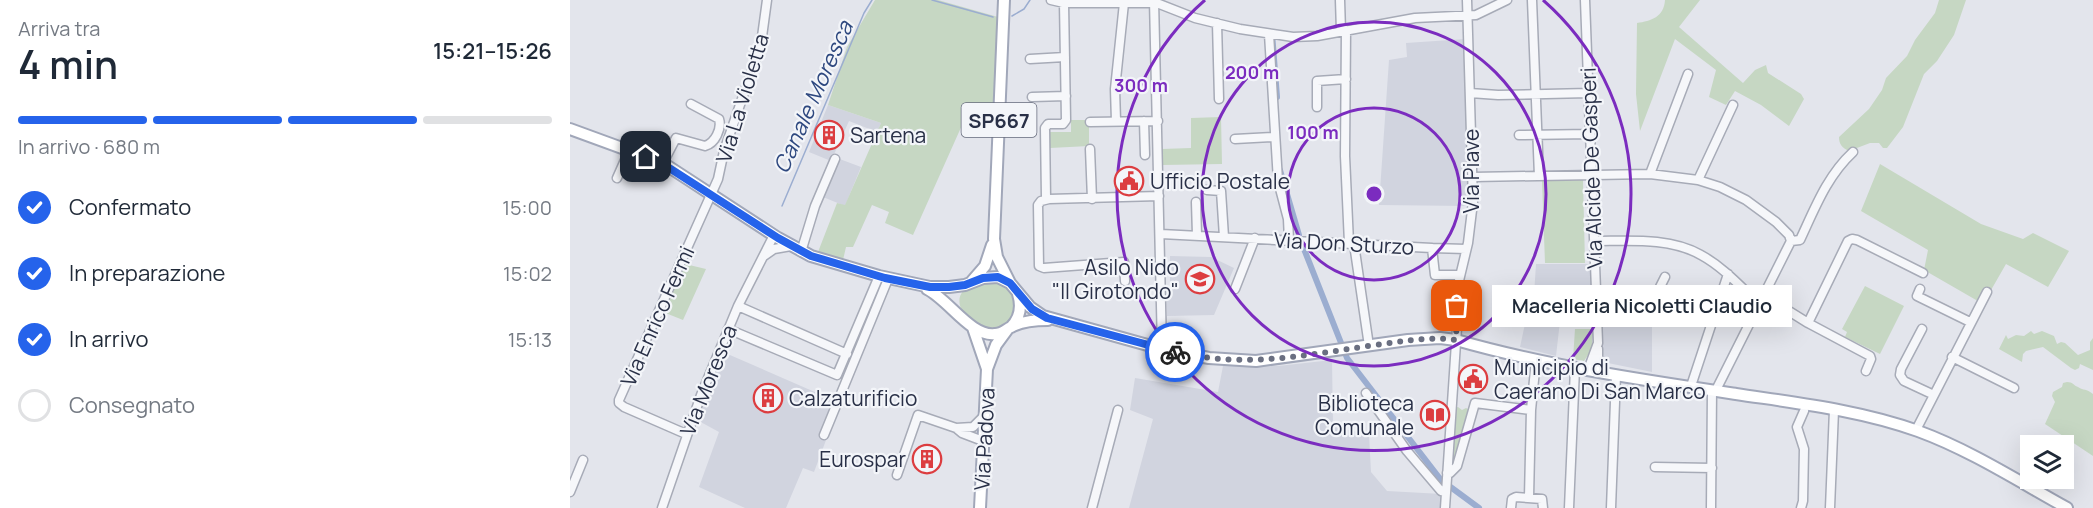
<!DOCTYPE html>
<html lang="it">
<head>
<meta charset="utf-8">
<style>
	:root { --surface:#fff; --page:#f6f6f7; --text:#1f2937; --muted:#747a83; --line:#e0e1e3; --accent:#2563eb }
	body { margin:0; font-family:Manrope,sans-serif; background:var(--page); color:var(--text); height:100vh; display:flex; flex-direction:column; font-size:22px; white-space:nowrap }
	* { box-sizing:border-box; margin:0 }
	p { font-size:20px; color:var(--muted) }
	.icon { flex:none; width:33px; height:33px; fill:none; stroke:currentColor; stroke-width:2; stroke-linecap:round; stroke-linejoin:round }
	.map { position:relative; flex:1; overflow:hidden }
	.side { display:flex; flex-direction:column; background:var(--surface); width:570px }
	.side>* { flex:none }
	.buttons { position:absolute; left:1450px; top:435px; display:grid; gap:12px }
	.buttons a { display:grid; place-items:center; width:54px; height:54px; border-radius:0px; background:var(--surface); box-shadow:0 6px 24px #0002; font-size:30px }
	.pin { position:absolute; display:grid; place-items:center; width:51px; height:51px; color:#fff; margin:-26px; border-radius:12px; box-shadow:0 3px 9px #0006 }
	.courier { position:absolute; display:grid; place-items:center; width:60px; height:60px; margin:-30px; border:4px solid #2563eb; border-radius:50%; background:#fff; color:#222; box-shadow:0 2px 8px #0007 }
	.bubble { position:absolute; height:42px; border-radius:0px; background:var(--surface); box-shadow:0 6px 24px #0002; font-size:20px; font-weight:600; line-height:42px; text-align:center }
	.headline em { font-style:normal; font-weight:600 }
	.headline div { display:flex; flex-direction:column-reverse }
	.headline { display:flex; align-items:center; justify-content:space-between; height:102px; padding:0 18px }
	h1 { font-size:39px; font-weight:600; line-height:45px }
	.bar { display:grid; grid-template-columns:repeat(4,1fr); gap:9px 6px; align-content:center; height:72px; padding:0 18px }
	.bar i { height:8px; border-radius:4px; background:var(--line) }
	.bar .selected { background:var(--accent) }
	.bar p { grid-column:span 4 }
	ol { padding:0 18px; list-style:none }
	li { display:flex; align-items:center; gap:18px; height:66px }
	li p { margin-inline-start:auto }
	li .icon { padding:6px; border-radius:50%; background:var(--accent); color:#fff; stroke-width:4 }
	li:last-child { color:var(--muted) }
	li i { width:33px; height:33px; border:3px solid var(--line); border-radius:50% }
	main { display:flex; flex:1; min-height:0 }
	.map>svg:first-child { display:block }
	.built { fill:#d1d4df }
	.green { fill:#c6d7c3 }
	.lines { fill:none; stroke-linecap:round; stroke-linejoin:round }
	.stream { stroke:#9badd0; stroke-width:1.5 }
	.canal { stroke:#9badd0; stroke-width:6 }
	.minor-casing { stroke:#a7abb7; stroke-width:11 }
	.major-casing { stroke:#a1a7b9; stroke-width:14 }
	.minor { stroke:#f6f7fa; stroke-width:8 }
	.major { stroke:#fff; stroke-width:10 }
	.done { stroke:#6a6f81; stroke-width:6; stroke-dasharray:0 10.8 }
	.route { stroke:#2563eb; stroke-width:8 }
	.ring { fill:none; stroke:#7b2cbf; stroke-width:3 }
	.labels { text-anchor:middle; dominant-baseline:central; stroke-width:4.5; stroke-linejoin:round; paint-order:stroke }
	.shield { fill:#f3f5f9; stroke:#666b7c; stroke-width:1.5 }
	.shield-label { font-size:20px; font-weight:bold; fill:#293047 }
	.street-label { font-size:21px; fill:#293047; stroke:#f3f5f9 }
	.poi-label { font-size:21px; fill:#293047; stroke:#f3f5f9; text-anchor:start }
	.water-label { font-size:22px; font-style:italic; fill:#2e487f; stroke:#f3f5f9 }
	.centre { fill:#7b2cbf; stroke:#f3f5f9; stroke-width:3 }
	.ring-label { font-size:18px; text-anchor:middle; font-weight:bold; fill:#7b2cbf; stroke:#f3f5f9; stroke-width:4.5; stroke-linejoin:round; paint-order:stroke }
</style>
</head>
<body>
<main>
<section class="side">
<div class="headline"><div><h1>4 min</h1><p>Arriva tra</p></div><em>15:21–15:26</em></div>
<div class="bar"><i class="selected"></i><i class="selected"></i><i class="selected"></i><i></i><p>In arrivo · 680 m</p></div>
<ol>
<li><svg class="icon" aria-label="check" viewBox="0 0 24 24"><path d="M5 12l5 5 9-10"/></svg>Confermato<p>15:00</p></li>
<li><svg class="icon" aria-label="check" viewBox="0 0 24 24"><path d="M5 12l5 5 9-10"/></svg>In preparazione<p>15:02</p></li>
<li><svg class="icon" aria-label="check" viewBox="0 0 24 24"><path d="M5 12l5 5 9-10"/></svg>In arrivo<p>15:13</p></li>
<li><i></i>Consegnato</li>
</ol>
</section>
<div class="map">
<svg width="1523" height="508" viewBox="0 0 1523 508">
	<rect width="100%" height="100%" fill="#e3e5ec"/>
	<path class="built" d="M895,39L899,162L898,206L809,205L819,60L837,57L836,43Z
		M258,105L311,123L307,132L279,121L261,161L239,152Z
		M267,158L291,167L275,206L253,197Z
		M600,256L641,257L664,268L644,315L597,316L596,290L600,289Z
		M966,264H1021L1023,321H990L986,356L950,347L961,296L964,295Z
		M1111,295L1112,314H1098V319H1082V372L1033,362L1030,298Z
		M153,352L270,403L244,472L233,468L216,508H175L129,487L149,432L127,420Z
		M762,360L763,427L799,434L801,472L817,491L872,494V508H559L583,419L560,410L565,378L648,392L653,366H708Z"/>
	<path class="green" d="M305,0H368L428,17L424,110L397,114L343,235L315,223L319,212L302,205L283,247H276L273,260L248,252L267,203L275,205L311,123L258,105L277,47Z
		M1095,0H1130L1109,27L1173,83L1185,70L1196,65L1198,73L1231,94L1234,99L1219,126L1191,105L1165,91L1156,105L1139,97L1146,70L1105,39L1070,131L1066,94L1067,23C1081,21 1094,17 1095,0Z
		M1369,0H1396L1384,35L1367,61L1354,74L1333,127L1317,148H1313L1309,143H1300L1279,151C1272,148 1269,144 1269,137L1299,109L1312,90L1316,78L1337,56L1345,40L1365,13Z
		M651,117L652,164L592,165V149L621,148V118Z
		M501,120H519V146L480,148V132H501Z
		M1310,164L1411,224L1453,239L1463,233L1499,251L1478,287L1436,264L1413,304L1354,270L1358,250L1291,211Z
		M1013,180L1015,263H975L972,181Z
		M115,264L136,269L113,320L93,312Z
		M415,281C444,279 447,297 442,321C436,325 430,331 421,330C405,330 380,307 393,291C398,286 408,284 415,281Z
		M1295,286L1334,306L1310,354L1275,337L1277,332L1272,329Z
		M1005,329H1022V349L1014,361L1003,359Z
		M1461,331L1464,334L1472,331L1484,336L1487,344L1491,342L1495,343L1508,355L1520,350V342L1523,338V370L1510,364L1509,368L1505,370L1501,368L1473,347L1456,351L1453,354L1452,362L1429,349L1436,335L1438,339L1446,335L1454,336Z
		M1497,382C1503,382 1503,385 1508,387C1514,391 1516,388 1523,394V456L1475,424L1485,402L1482,396L1483,392L1492,387L1493,383Z
		M888,407L892,410L896,408L898,409L884,462H882L884,408Z"/>
	<g class="lines">
		<path class="stream" d="M362,0L423,17
			M442,16L454,9L460,0
			M212,206L294,13L302,0"/>
		<path class="canal" d="M702,33L707,97
			M710,170L729,235
			M734,249L777,358L871,480L909,508"/>
		<g class="minor-casing">
			<path id="minor" d="M481,0L494,3H584
				M579,0L625,18L670,29L723,37L747,36L845,18L906,15L937,0
				M584,0L592,349
				M770,0L771,31
				M962,0L969,176
				M1015,0L1028,343L1018,370
				M494,3L496,120L493,124H478L475,128L476,198L479,199L589,196
				M647,23L649,99
				M776,30L775,156L779,243
				M699,34L708,181L718,219L719,240
				M460,59L495,57
				M900,93L928,95L1019,93
				M462,97L496,96
				M747,107V81L776,79
				M546,121L545,89L554,3
				M574,121L575,155
				M520,122L588,121
				M949,135L1020,134
				M665,139L704,137
				M520,149L522,199
				M93,163L106,138L135,146C145,143 152,129 149,119L121,104
				M1080,174L1118,74
				M903,177L1080,174L1128,180L1150,187L1176,200L1206,222L1219,235L1221,241L1146,390
				M47,178L59,151
				M1128,180L1163,105
				M637,190L651,191L654,237
				M479,199L471,201L468,205L469,266L474,268L554,262L555,281
				M626,202L627,235
				M591,234L862,248
				M1024,241C1058,241 1100,237 1131,255C1153,267 1170,286 1188,303
				M1221,241L1230,240C1245,208 1257,176 1283,152
				M784,244L799,346
				M231,252L245,206L265,159
				M194,256L204,249L221,246
				M890,275H865L862,248L896,249
				M665,289L685,238
				M1350,289L1347,296L1400,322
				M1193,295L1238,323L1300,356L1301,359L1296,371
				M1026,296L1082,295L1089,289L1095,277
				M168,306L277,354
				M1238,323L1278,241L1282,239L1287,240L1353,273
				M158,329L267,375L309,276
				M1352,329L1331,369L1330,375L1334,381L1364,395
				M1028,349V372
				M1382,357L1444,388
				M1121,386L1158,274
				M796,393L837,451L871,491L876,492
				M386,428L403,427L415,415
				M1346,430L1417,292
				M116,434L54,407L49,403V400L148,179L154,151L191,44L197,0
				M254,435L318,279
				M1085,467L1142,468
				M877,473H880L887,466L905,403L961,410
				M327,475L348,415L386,428L392,433L413,441
				M0,492L13,460
				M959,497L961,410L966,360
				M92,508L131,395L168,306L204,235
				M522,508L548,410
				M875,508L887,328V289L898,243L903,202L897,0
				M941,508L942,499L946,497L972,499L973,508
				M999,508L1005,368
				M1041,508L1046,375
				M1141,508L1142,390
				M1231,508L1233,501L1234,449L1227,427L1234,411
				M1260,508L1264,410"/>
		</g>
		<g class="major-casing">
			<path id="major" d="M434,0L424,239L427,257L440,283
				M0,129L93,163L208,238L241,256L309,276L360,287H379L395,285L413,278L428,277L440,283L460,307L473,316L592,349L639,358L686,361L838,340L870,338L886,340C977,366 1072,380 1166,394C1226,403 1290,410 1348,431C1400,450 1448,481 1497,508
				M402,281L415,266L422,245
				M357,289C379,300 401,337 425,334C432,334 435,330 441,327C452,321 466,320 478,320
				M441,327C450,318 452,307 448,294
				M403,328L417,369
				M410,508L417,369L426,345L437,330"/>
		</g>
		<use href="#minor" class="minor"/>
		<use href="#major" class="major"/>
	</g>
	<g class="lines">
		<path class="done" d="M605,352C675,368 730,356 798,346C828,342 856,336 886,340L887,306"/>
		<path class="route" d="M76,157L93,164L208,238L241,256L315,278L360,287H379L395,285L413,278L428,277L440,283L462,309L477,318L605,352"/>
	</g>
	<g class="ring">
		<circle cx="804" cy="194" r="86"/>
		<circle cx="804" cy="194" r="172"/>
		<path d="M973 0A257 257 0 1 1 635 0"/>
	</g>
	<defs>
		<g id="building-ring" transform="scale(1.5)"><circle r="9.5" fill="#f3f5f9" stroke="#dc3d40" stroke-width="1.5"/><path d="M-4-6H4V6H1V3H-1V6H-4ZM-2.5-4.3h1.7v1.8h-1.7ZM.8-4.3h1.7v1.8H.8ZM-2.5-1h1.7V.8h-1.7ZM.8-1h1.7V.8H.8Z" fill="#dc3d40"/></g>
		<g id="civic-ring" transform="scale(1.5)"><circle r="9.5" fill="#f3f5f9" stroke="#dc3d40" stroke-width="1.5"/><path d="M-.6-6.5H3V-4.5H.6V-3L4-1V1h2V6H-6V1h2V-1L-.6-3ZM-1.2 2.5V6h2.4V2.5Z" fill="#dc3d40"/></g>
		<g id="school-ring" transform="scale(1.5)"><circle r="9.5" fill="#f3f5f9" stroke="#dc3d40" stroke-width="1.5"/><path d="M0-5L7-2L0 1L-7-2ZM-4 1L0 2.5L4 1V4Q0 6-4 4Z" fill="#dc3d40"/></g>
		<g id="library-ring" transform="scale(1.5)"><circle r="9.5" fill="#f3f5f9" stroke="#dc3d40" stroke-width="1.5"/><path d="M-6-4Q-3-5.5-.7-3.5V5Q-3 3-6 4ZM6-4Q3-5.5 .7-3.5V5Q3 3 6 4Z" fill="#dc3d40"/></g>
	</defs>
	<g fill-rule="evenodd">
		<use href="#building-ring" x="259" y="135"/>
		<use href="#civic-ring" x="559" y="181"/>
		<use href="#school-ring" x="630" y="279"/>
		<use href="#civic-ring" x="903" y="379"/>
		<use href="#building-ring" x="198" y="398"/>
		<use href="#library-ring" x="865" y="415"/>
		<use href="#building-ring" x="357" y="459"/>
	</g>
	<g class="labels">
		<rect class="shield" x="391.5" y="103" width="75" height="34" rx="4.5"/>
		<g class="shield-label">
			<text x="429" y="120">SP667</text>
		</g>
		<g class="street-label">
			<text transform="translate(172 98) rotate(-73)">Via La Violetta</text>
			<text transform="translate(1021 168) rotate(-92)">Via Alcide De Gasperi</text>
			<text transform="translate(901 171) rotate(-90)">Via Piave</text>
			<text transform="translate(774 243) rotate(3)">Via Don Sturzo</text>
			<text transform="translate(87 316) rotate(-66)">Via Enrico Fermi</text>
			<text transform="translate(138 380) rotate(-68)">Via Moresca</text>
			<text transform="translate(414 439) rotate(-87)">Via Padova</text>
		</g>
		<g class="poi-label">
			<text x="280" y="135">Sartena</text>
			<text x="580" y="181">Ufficio Postale</text>
			<text x="609" y="267" text-anchor="end">Asilo Nido<tspan x="609" dy="24">"Il Girotondo"</tspan></text>
			<text x="924" y="367">Municipio di<tspan x="924" dy="24">Caerano Di San Marco</tspan></text>
			<text x="219" y="398">Calzaturificio</text>
			<text x="844" y="403" text-anchor="end">Biblioteca<tspan x="844" dy="24">Comunale</tspan></text>
			<text x="336" y="459" text-anchor="end">Eurospar</text>
		</g>
		<g class="water-label">
			<text transform="translate(243 97) rotate(-66)">Canale Moresca</text>
		</g>
	</g>
	<circle cx="804" cy="194" r="9" class="centre"/>
	<g class="ring-label">
		<text x="682" y="79">200 m</text>
		<text x="571" y="92">300 m</text>
		<text x="743" y="139">100 m</text>
	</g>
</svg>
<div class="buttons">
<a><svg class="icon" aria-label="layers" viewBox="0 0 24 24"><path d="M12 4l9 5-9 5-9-5zM3 14l9 5 9-5"/></svg></a>
</div>
<div class="pin" style="left:887px;top:306px;background:#ea580c"><svg class="icon" aria-label="bag" viewBox="0 0 24 24"><path d="M5 8h14l-1 12H6zM9 8a3 3 0 0 1 6 0"/></svg></div>
<div class="pin" style="left:76px;top:157px;background:#1f2937"><svg class="icon" aria-label="home" viewBox="0 0 24 24"><path d="M3 11l9-7 9 7M6 9v11h12V9"/></svg></div>
<div class="courier" style="left:605px;top:352px"><svg class="icon" aria-label="bike" viewBox="0 0 24 24"><circle cx="6" cy="16" r="4"/><circle cx="18" cy="16" r="4"/><path d="M6 16l4-8h5l3 8M10 8l3 8H6M13 5h3"/></svg></div>
<div class="bubble" style="left:922px;top:285px;width:300px">Macelleria Nicoletti Claudio</div>
</div>
</main>
</body>
</html>
